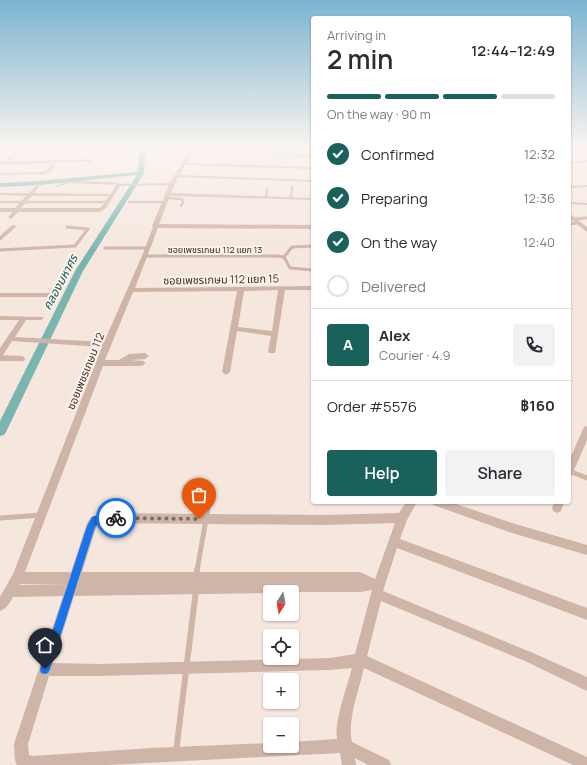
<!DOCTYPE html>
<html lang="en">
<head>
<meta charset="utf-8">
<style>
	:root { --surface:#fff; --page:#f2f2f3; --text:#2b2b33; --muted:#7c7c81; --line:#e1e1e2; --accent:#1a615c }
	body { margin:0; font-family:Manrope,"Noto Sans Thai",sans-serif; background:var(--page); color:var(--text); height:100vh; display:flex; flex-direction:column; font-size:15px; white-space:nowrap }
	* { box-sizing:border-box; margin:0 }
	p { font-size:13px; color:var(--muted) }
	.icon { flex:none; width:22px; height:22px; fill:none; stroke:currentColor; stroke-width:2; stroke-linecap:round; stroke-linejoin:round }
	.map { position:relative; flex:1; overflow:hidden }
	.panel { position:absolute; left:311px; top:16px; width:260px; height:488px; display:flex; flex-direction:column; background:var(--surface); border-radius:4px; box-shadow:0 1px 3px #0004 }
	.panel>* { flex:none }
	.needle { width:26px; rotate:191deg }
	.fabs { position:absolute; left:263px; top:585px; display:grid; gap:8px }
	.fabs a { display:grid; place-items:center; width:36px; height:36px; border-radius:4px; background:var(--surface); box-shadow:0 1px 3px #0004; font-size:20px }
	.pin { position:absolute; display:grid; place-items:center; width:34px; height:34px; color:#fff; margin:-41px -17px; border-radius:50% 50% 50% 0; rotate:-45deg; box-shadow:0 0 4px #0007 }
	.pin .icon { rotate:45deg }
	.courier { position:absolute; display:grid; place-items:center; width:40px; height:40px; margin:-20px; border:3px solid #1a73e8; border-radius:50%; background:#fff; color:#222; box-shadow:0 1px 5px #0007 }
	.headline em { font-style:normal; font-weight:600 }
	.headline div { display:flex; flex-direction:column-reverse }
	.headline { display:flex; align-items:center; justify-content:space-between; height:68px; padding:0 16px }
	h1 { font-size:26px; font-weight:600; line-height:30px }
	.bar { display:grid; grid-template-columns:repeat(4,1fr); gap:6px 4px; align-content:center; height:48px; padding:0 16px }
	.bar i { height:5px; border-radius:3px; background:var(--line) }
	.bar .on { background:var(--accent) }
	.bar p { grid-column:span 4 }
	.line { display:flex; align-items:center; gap:10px; padding:0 16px; border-top:1px solid var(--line) }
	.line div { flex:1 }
	.round { display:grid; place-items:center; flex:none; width:42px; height:42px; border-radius:4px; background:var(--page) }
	ol { padding:0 16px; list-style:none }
	li { display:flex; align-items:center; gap:12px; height:44px }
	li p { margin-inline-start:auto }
	li .icon { padding:4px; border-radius:50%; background:var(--accent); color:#fff; stroke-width:4 }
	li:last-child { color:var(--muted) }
	li i { width:22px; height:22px; border:2px solid var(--line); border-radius:50% }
	.cta { display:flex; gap:8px; margin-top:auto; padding:8px 16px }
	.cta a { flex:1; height:46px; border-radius:4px; background:var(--accent); color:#fff; font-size:16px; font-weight:600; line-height:46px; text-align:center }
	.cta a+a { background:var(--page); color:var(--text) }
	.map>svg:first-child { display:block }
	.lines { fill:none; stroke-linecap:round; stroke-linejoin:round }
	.canal { fill:#7ab5af; fill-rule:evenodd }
	.service-far3 { stroke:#cfb4a8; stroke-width:2.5 }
	.service-far2 { stroke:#cfb4a8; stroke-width:3 }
	.service-far1 { stroke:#cfb4a8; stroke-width:5 }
	.service { stroke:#cfb4a8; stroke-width:6 }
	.minor { fill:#cfb4a8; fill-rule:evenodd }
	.tertiary { fill:#cfb4a8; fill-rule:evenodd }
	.route { fill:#1a73e8 }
	.done { stroke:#7c6d68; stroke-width:4; stroke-dasharray:0 7.2 }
	.labels { text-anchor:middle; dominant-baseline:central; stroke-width:4; stroke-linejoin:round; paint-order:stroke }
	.far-street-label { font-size:9px; fill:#3b2c29; stroke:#fcf2eb }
	.street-label { font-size:11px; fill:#3b2c29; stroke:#fcf2eb }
	.water-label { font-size:12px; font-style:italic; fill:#1a615c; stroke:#fcf2eb }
</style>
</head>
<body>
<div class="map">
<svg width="587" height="765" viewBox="0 0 587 765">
	<rect width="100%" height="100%" fill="#f5e7de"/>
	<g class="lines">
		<path class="canal" d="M140,146H145L144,173L83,271L6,432L4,435L0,436V421L75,271L137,175L39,185L0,187V183L39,181L138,172Z"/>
		<path class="service-far3" d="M227,153L230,148
			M2,163L30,146
			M266,197L267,189
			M166,198L182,199L183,202L181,206
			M291,198L292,187
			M0,202H107
			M129,202H164"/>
		<path class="service-far2" d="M573,219L587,218
			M569,224L578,223
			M105,248H147
			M0,250L75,246L88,229L67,227
			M145,256H277L284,257L290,268L313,270
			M284,257L292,247L313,246"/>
		<path class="service-far1" d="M569,471L587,478
			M0,518L41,515
			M197,571L210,496"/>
		<path class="service" d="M196,577L197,570
			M176,752L196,590"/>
		<path class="minor" d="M193,146H197L195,150L313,155V157L193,152L187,163L313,167V169L185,165L179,175L313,180V182L178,177L171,193L313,198V200L170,196L159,224L313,225V229L158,228L135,288L313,286V290H285L275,353H269L268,351L271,336L237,331L230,372L226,375L222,372L237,291L133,292L105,360H119L129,354L145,353L149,356L145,359L130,360L144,361L145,363L144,365L141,366H103L25,572H71L87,523L91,517L101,513L324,515L399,513L406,502H417L407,520L400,539L587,608V620L397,548L383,591L533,653L587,677V691L525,661L381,601L367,656L587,757V765H573L364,668C359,690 347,720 352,742L389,760L391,765H368L355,758L356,765H342L340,753L109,765H17L15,760L14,744L63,596L13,597C10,603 7,608 0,611V597L13,574L102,347L12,341L3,355H0L21,356L24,357L25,359L24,361H0V348L19,320H0V316L43,317L44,318L41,320H26L15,337L104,342L142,256L153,227L152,226L169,185L120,186L106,208L100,212H18L11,219L8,217L13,212H0V208H15L26,196L0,195V193H29L38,184L40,185L34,193L111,194L116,185L70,183L57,187L55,186L70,181L116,182L120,184L170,183ZM32,196H109L102,206L99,208H21ZM278,290L272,331L238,327L244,291ZM101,523L324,525L395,523L375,579L360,572H82L96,528L99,524ZM20,584H67L19,585ZM372,590L355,654L330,658L99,664L53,663L74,596L270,593V592H360ZM352,668C347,687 334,721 337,739L292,742V746H270V743L151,748L33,756L29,755L28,744L49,676H99L330,670Z
			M587,151V153L569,154V152Z
			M86,159L94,161L90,165L88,164L89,162L86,161L0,165V162H2Z
			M587,160V162L569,164L570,162Z
			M52,164L56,165L51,172L44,174L0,175V173L43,172L47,170Z
			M587,185V187L569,188V186Z
			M569,202L587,203V205L569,204Z
			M12,225L17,226L0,241V236Z
			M0,293H52L55,295L52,297H0Z
			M587,426V440L572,475L569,476V461L583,429L584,427Z
			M432,502H450L512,523L587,545V555L512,533L433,505Z
			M554,502H564L561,511L557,513L553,511L552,508Z"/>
		<path class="tertiary" d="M569,213L587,227V232L569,218Z"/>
	</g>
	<linearGradient id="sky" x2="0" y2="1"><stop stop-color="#7cb4d1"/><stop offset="0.58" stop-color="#faf4f0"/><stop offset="1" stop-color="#faf4f0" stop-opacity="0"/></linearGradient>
	<rect width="587" height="253" fill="url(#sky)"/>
	<path class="route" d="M101,514H116L120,518L116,522L98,523L95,527L50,669L48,673L45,674L41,673L40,669L87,526L92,517Z"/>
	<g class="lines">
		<path class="done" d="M116,518L199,519"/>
	</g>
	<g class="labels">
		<g class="far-street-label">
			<text x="215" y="249">ซอยเพชรเกษม 112 แยก 13</text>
		</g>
		<g class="street-label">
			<text transform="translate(221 279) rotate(-1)">ซอยเพชรเกษม 112 แยก 15</text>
			<text transform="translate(85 371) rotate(-68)">ซอยเพชรเกษม 112</text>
		</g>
		<g class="water-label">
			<text transform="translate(60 282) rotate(-62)">คลองมหาศร</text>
		</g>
	</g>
</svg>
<div class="fabs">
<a><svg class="needle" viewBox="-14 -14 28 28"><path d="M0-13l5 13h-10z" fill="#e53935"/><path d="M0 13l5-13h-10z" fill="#7c7c81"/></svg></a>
<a><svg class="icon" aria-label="locate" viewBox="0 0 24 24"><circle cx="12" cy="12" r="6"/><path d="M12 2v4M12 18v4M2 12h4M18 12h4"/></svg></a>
<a>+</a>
<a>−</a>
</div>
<div class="pin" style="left:199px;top:519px;background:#ea580c"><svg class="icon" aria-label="bag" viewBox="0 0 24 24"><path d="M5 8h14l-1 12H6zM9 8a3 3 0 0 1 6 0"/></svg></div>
<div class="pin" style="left:45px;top:669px;background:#1f2937"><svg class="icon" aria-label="home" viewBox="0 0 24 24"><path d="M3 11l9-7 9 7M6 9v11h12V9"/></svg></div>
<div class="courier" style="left:116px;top:518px"><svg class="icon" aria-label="bike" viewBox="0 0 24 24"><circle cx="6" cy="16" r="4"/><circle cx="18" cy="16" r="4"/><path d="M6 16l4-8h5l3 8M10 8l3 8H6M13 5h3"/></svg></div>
<section class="panel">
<div class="headline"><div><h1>2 min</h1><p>Arriving in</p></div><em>12:44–12:49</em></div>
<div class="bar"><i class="on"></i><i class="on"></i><i class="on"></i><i></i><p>On the way · 90 m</p></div>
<ol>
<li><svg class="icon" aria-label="check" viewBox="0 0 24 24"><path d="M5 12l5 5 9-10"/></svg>Confirmed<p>12:32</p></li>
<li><svg class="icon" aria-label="check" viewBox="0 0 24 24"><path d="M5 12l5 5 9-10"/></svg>Preparing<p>12:36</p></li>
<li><svg class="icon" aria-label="check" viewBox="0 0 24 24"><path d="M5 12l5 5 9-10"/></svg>On the way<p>12:40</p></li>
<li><i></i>Delivered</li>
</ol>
<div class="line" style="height:72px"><b class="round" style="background:var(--accent);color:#fff">A</b><div><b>Alex</b><p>Courier · 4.9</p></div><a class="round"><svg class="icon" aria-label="phone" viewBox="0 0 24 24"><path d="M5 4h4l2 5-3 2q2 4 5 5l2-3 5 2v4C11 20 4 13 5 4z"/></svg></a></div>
<div class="line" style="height:52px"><div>Order #5576</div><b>฿160</b></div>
<div class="cta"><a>Help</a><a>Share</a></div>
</section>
</div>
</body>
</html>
